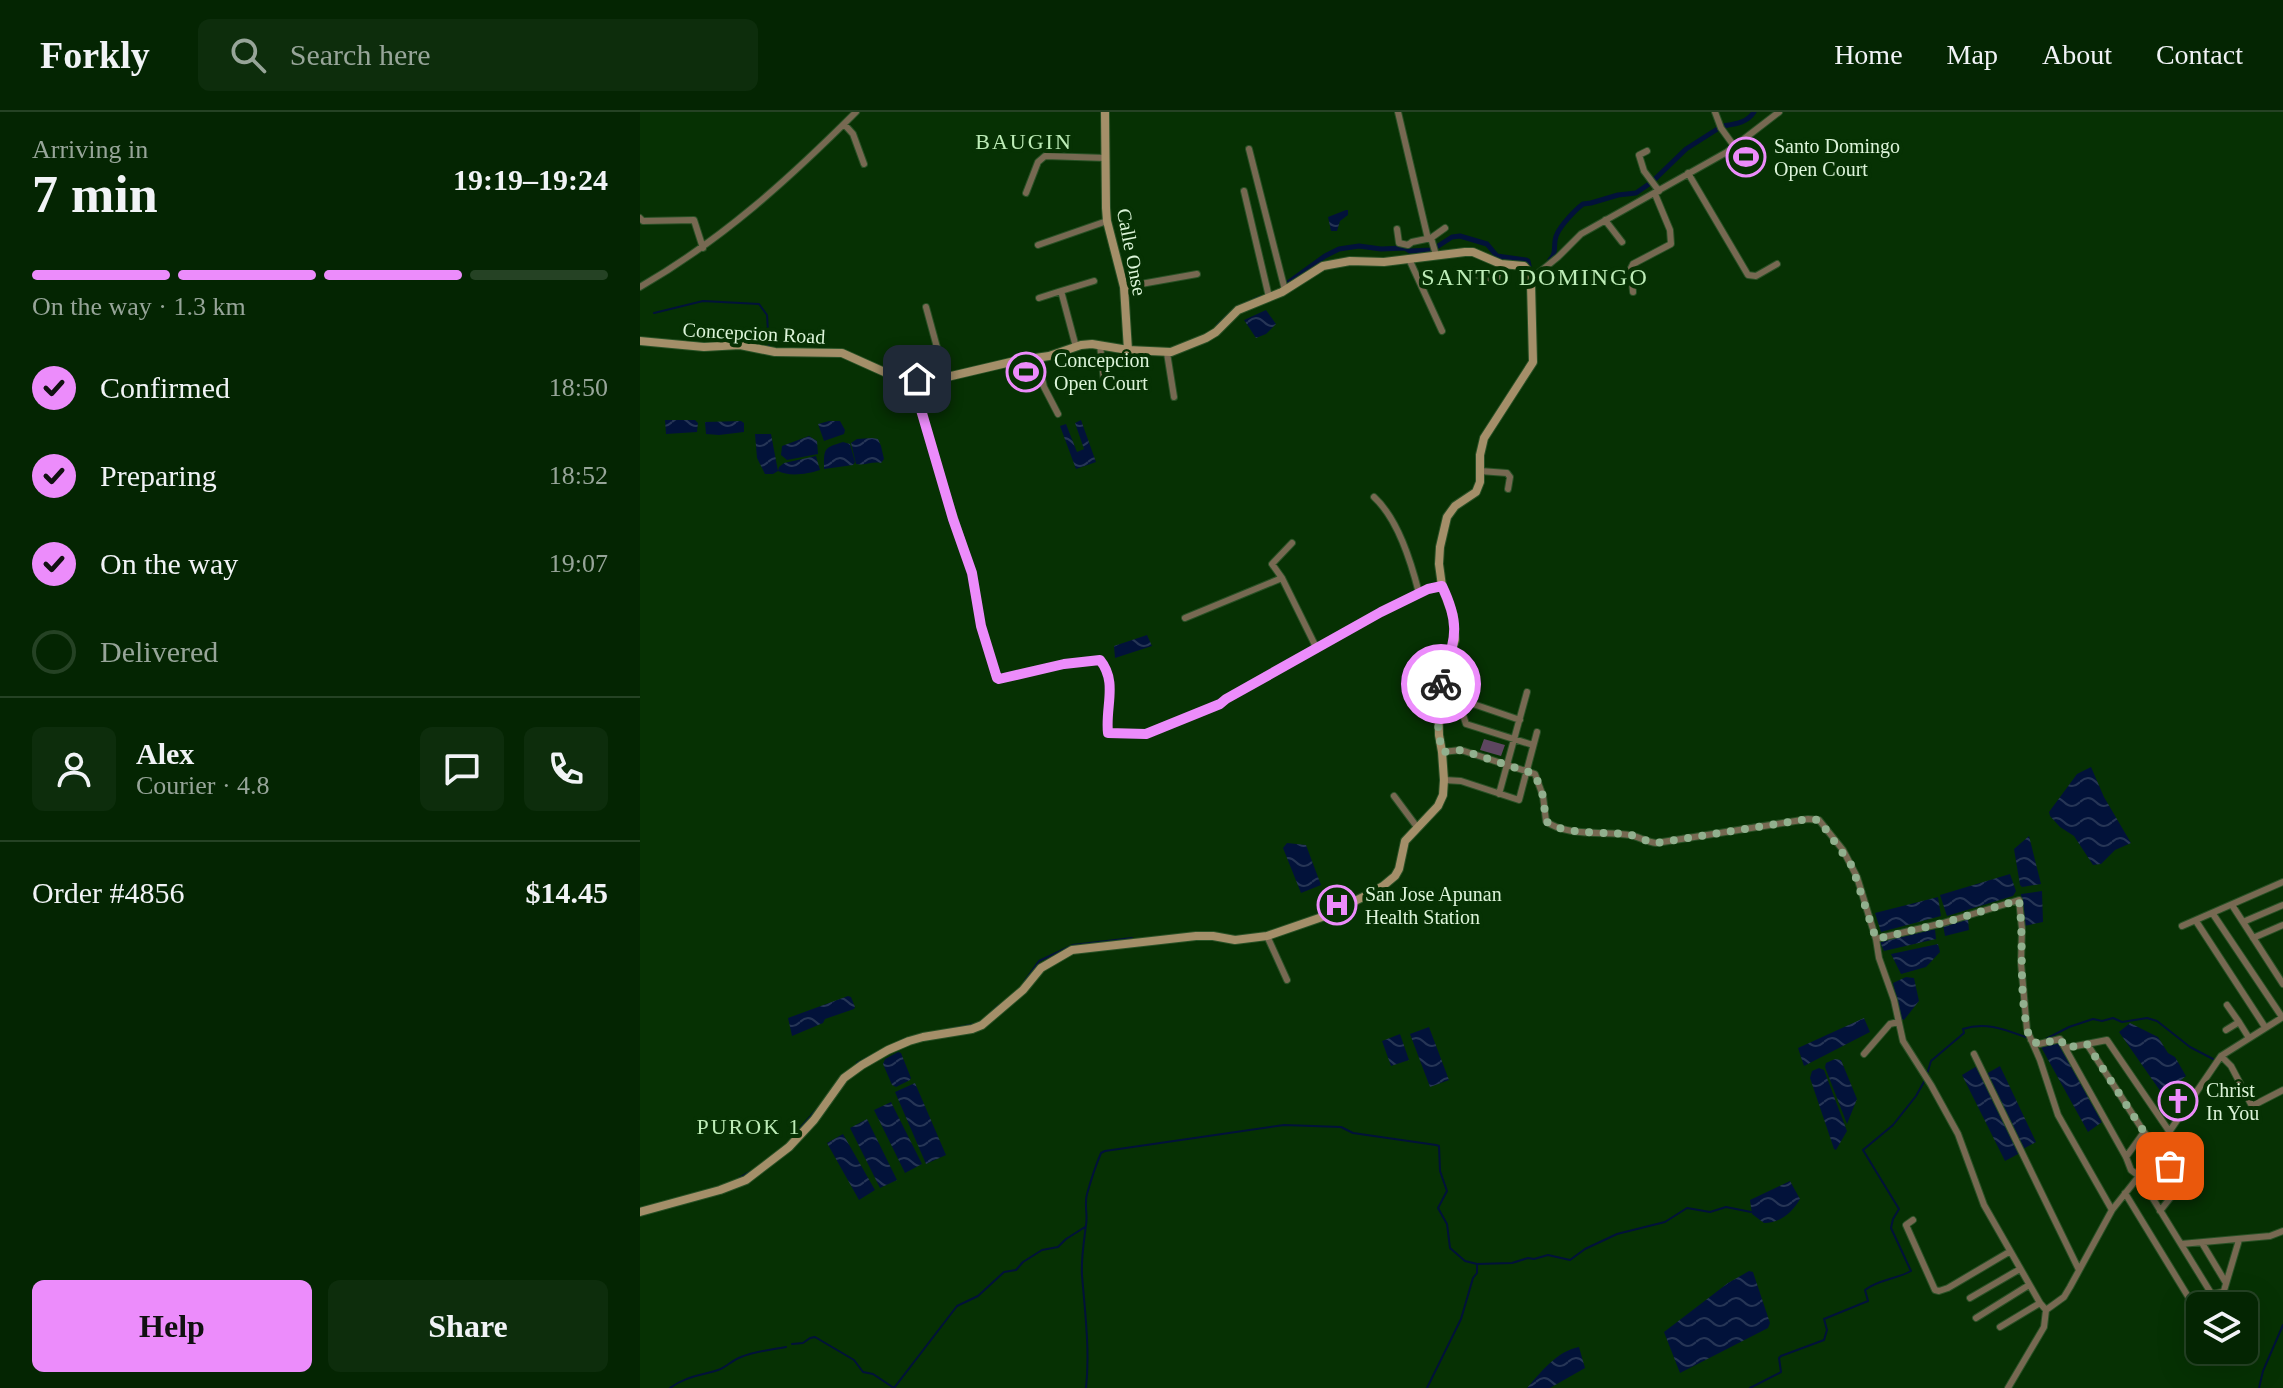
<!DOCTYPE html>
<html lang="en">
<head>
<meta charset="utf-8">
<style>
	:root { --surface:#042502; --page:#0d2d0c; --text:#f1f3f6; --muted:#97a599; --line:#254224; --accent:#ec8cfb }
	body { margin:0; font-family:Georgia,serif; background:var(--page); color:var(--text); height:100vh; display:flex; flex-direction:column; font-size:30px; white-space:nowrap }
	* { box-sizing:border-box; margin:0 }
	p { font-size:26px; color:var(--muted) }
	.icon { flex:none; width:44px; height:44px; fill:none; stroke:currentColor; stroke-width:2; stroke-linecap:round; stroke-linejoin:round }
	.map { position:relative; flex:1; overflow:hidden }
	.drawer { display:flex; flex-direction:column; background:var(--surface); width:640px }
	.drawer>* { flex:none }
	.fabs { position:absolute; left:1546px; top:1180px; display:grid; gap:16px }
	.fabs a { display:grid; place-items:center; width:72px; height:72px; border-radius:12px; background:var(--surface); box-shadow:0 8px 32px #0002,0 0 0 2px var(--line); font-size:40px }
	.pin { position:absolute; display:grid; place-items:center; width:68px; height:68px; color:#fff; margin:-34px; border-radius:16px; box-shadow:0 4px 12px #0006 }
	.courier { position:absolute; display:grid; place-items:center; width:80px; height:80px; margin:-40px; border:6px solid #ec8cfb; border-radius:50%; background:#fff; color:#222; box-shadow:0 2px 10px #0007 }
	.summary em { font-style:normal; font-weight:700 }
	.summary div { display:flex; flex-direction:column-reverse }
	.summary { display:flex; align-items:center; justify-content:space-between; height:136px; padding:0 32px }
	h1 { font-size:52px; font-weight:700; line-height:60px }
	.bar { display:grid; grid-template-columns:repeat(4,1fr); gap:12px 8px; align-content:center; height:96px; padding:0 32px }
	.bar i { height:10px; border-radius:6px; background:var(--line) }
	.bar .on { background:var(--accent) }
	.bar p { grid-column:span 4 }
	.line { display:flex; align-items:center; gap:20px; padding:0 32px; border-top:2px solid var(--line) }
	.line div { flex:1 }
	.round { display:grid; place-items:center; flex:none; width:84px; height:84px; border-radius:12px; background:var(--page) }
	ol { padding:0 32px; list-style:none }
	li { display:flex; align-items:center; gap:24px; height:88px }
	li p { margin-inline-start:auto }
	li .icon { padding:8px; border-radius:50%; background:var(--accent); color:#111; stroke-width:4 }
	li:last-child { color:var(--muted) }
	li i { width:44px; height:44px; border:4px solid var(--line); border-radius:50% }
	.primary-button { display:flex; gap:16px; margin-top:auto; padding:16px 32px }
	.primary-button a { flex:1; height:92px; border-radius:12px; background:var(--accent); color:#111; font-size:32px; font-weight:700; line-height:92px; text-align:center }
	.primary-button a+a { background:var(--page); color:var(--text) }
	header { display:flex; align-items:center; gap:48px; box-sizing:border-box; height:112px; padding:0 40px; background:var(--surface); border-bottom:2px solid var(--line) }
	header strong { font-size:38px }
	nav { display:flex; gap:44px; margin-inline-start:auto; font-size:28px }
	.search { width:560px; height:72px; background:var(--page); display:flex; align-items:center; gap:20px; box-sizing:border-box; padding:0 28px; border-radius:12px; color:var(--muted); font-size:30px }
	main { display:flex; flex:1; min-height:0 }
	.map>svg:first-child { display:block }
	.green { fill:#5d4660 }
	.water { fill:url(#water-waves) }
	.lines { fill:none; stroke-linecap:round; stroke-linejoin:round }
	.stream { stroke:#02123a; stroke-width:2 }
	.canal { stroke:#02123a; stroke-width:5 }
	.street-casing { stroke:#285025; stroke-width:8 }
	.secondary-casing { stroke:#285025; stroke-width:10 }
	.street { stroke:#776952; stroke-width:6 }
	.secondary { stroke:#a48f69; stroke-width:8 }
	.done { stroke:#91b08e; stroke-width:8; stroke-dasharray:0 14.4 }
	.route { stroke:#ec8cfb; stroke-width:10 }
	.labels { text-anchor:middle; dominant-baseline:central; stroke-width:8; stroke-linejoin:round; paint-order:stroke }
	.poi-label { font-size:20px; fill:#dcf4d9; stroke:#063103; text-anchor:start }
	.street-label { font-size:20px; fill:#dcf4d9; stroke:#063103 }
	.neighbourhood-label { font-size:22px; letter-spacing:2px; fill:#bdecb7; stroke:#063103 }
	.quarter-label { font-size:24px; letter-spacing:2px; fill:#bdecb7; stroke:#063103 }
</style>
</head>
<body>
<header>
<strong>Forkly</strong>
<div class="search"><svg class="icon" aria-label="search" viewBox="0 0 24 24"><circle cx="10" cy="10" r="6"/><path d="M15 15l6 6"/></svg>Search here</div>
<nav><a>Home</a><a>Map</a><a>About</a><a>Contact</a></nav>
</header>
<main>
<section class="drawer">
<div class="summary"><div><h1>7 min</h1><p>Arriving in</p></div><em>19:19–19:24</em></div>
<div class="bar"><i class="on"></i><i class="on"></i><i class="on"></i><i></i><p>On the way · 1.3 km</p></div>
<ol>
<li><svg class="icon" aria-label="check" viewBox="0 0 24 24"><path d="M5 12l5 5 9-10"/></svg>Confirmed<p>18:50</p></li>
<li><svg class="icon" aria-label="check" viewBox="0 0 24 24"><path d="M5 12l5 5 9-10"/></svg>Preparing<p>18:52</p></li>
<li><svg class="icon" aria-label="check" viewBox="0 0 24 24"><path d="M5 12l5 5 9-10"/></svg>On the way<p>19:07</p></li>
<li><i></i>Delivered</li>
</ol>
<div class="line" style="height:144px"><a class="round"><svg class="icon" aria-label="person" viewBox="0 0 24 24"><circle cx="12" cy="8" r="4"/><path d="M4 21q1-7 8-7t8 7"/></svg></a><div><b>Alex</b><p>Courier · 4.8</p></div><a class="round"><svg class="icon" aria-label="chat" viewBox="0 0 24 24"><path d="M4 5h16v11H9l-5 4z"/></svg></a><a class="round"><svg class="icon" aria-label="phone" viewBox="0 0 24 24"><path d="M5 4h4l2 5-3 2q2 4 5 5l2-3 5 2v4C11 20 4 13 5 4z"/></svg></a></div>
<div class="line" style="height:104px"><div>Order #4856</div><b>$14.45</b></div>
<div class="primary-button"><a>Help</a><a>Share</a></div>
</section>
<div class="map">
<svg width="1643" height="1276" viewBox="0 0 1643 1276">
	<defs>
		<pattern id="water-waves" width="16" height="10" patternUnits="userSpaceOnUse" patternTransform="scale(2)"><rect width="16" height="10" fill="#02123a"/><path d="M0 5q4-4 8 0t8 0" fill="none" stroke="#263556"/></pattern>
	</defs>
	<rect width="100%" height="100%" fill="#063103"/>
	<path class="green" d="M1112,33L1119,44L1100,57L1093,47Z
		M397,251L400,263L376,270L373,257Z
		M844,627L865,633L861,644L840,638Z"/>
	<path class="water" d="M706,98H708V103L700,109L697,119H691L688,105Z
		M626,198L636,212L626,222L616,226L604,208Z
		M25,308H55L58,311L57,320L26,322Z
		M441,308L456,350L436,357L420,314L426,312L437,340L444,337L435,311Z
		M101,309L104,311V320L79,323L66,322L65,310Z
		M189,309H200L205,318L204,322L184,329L178,312Z
		M115,322H131L138,359L133,362H125L117,346Z
		M169,324L177,329L178,342L147,348L141,343L142,334Z
		M232,326L238,327L241,334L244,347L241,351C232,349 224,354 216,352L211,331L217,327Z
		M203,330L210,332L215,350L213,353L184,357C184,337 183,336 203,330Z
		M176,344L180,358C168,362 149,365 138,359L139,355L144,351Z
		M507,523L512,534L475,546L474,534Z
		M1451,655L1464,685L1491,731L1475,738L1461,752L1453,753L1434,724L1420,715L1410,704L1409,700L1437,662Z
		M1389,724L1401,772L1382,775L1380,773L1374,737Z
		M647,731L666,733L681,773L661,781L643,736Z
		M1370,762L1376,779L1373,784L1307,804L1300,783Z
		M1402,779L1403,810L1384,814L1381,782Z
		M1298,785L1301,804L1241,820L1235,801Z
		M1328,807L1329,818L1305,824L1303,813Z
		M1295,817L1296,827L1244,839L1240,830Z
		M1298,832L1300,840L1286,855L1261,862L1251,842Z
		M1266,865L1274,866L1279,889L1264,908L1261,907L1253,871Z
		M208,884L211,885L215,895L214,897L185,907L183,911L152,924L148,906Z
		M1224,906L1230,920L1164,954L1158,936Z
		M1490,911L1518,925L1528,941L1535,945L1546,964L1523,983L1479,920Z
		M789,915L809,968L790,975L770,922Z
		M760,922L769,948L751,954L742,929Z
		M1411,930L1419,932L1462,1010L1448,1020L1401,935Z
		M258,940L261,941L271,966L270,968L256,975L252,973L243,952L245,947Z
		M1195,947L1201,948L1217,987L1207,1012L1185,955L1186,951Z
		M1337,954L1380,1041L1365,1049L1322,963Z
		M1360,954L1396,1030L1383,1037L1346,962Z
		M1179,956L1184,958L1207,1019L1196,1038L1194,1037L1170,966L1172,959Z
		M275,971L306,1043L286,1052L255,980Z
		M251,990L282,1052L265,1061L234,998Z
		M227,1007L257,1068L240,1076L210,1016Z
		M203,1022L235,1078L219,1088L187,1031Z
		M1150,1069L1160,1087C1152,1101 1140,1111 1124,1111L1112,1102L1110,1088Z
		M1109,1159L1113,1160L1130,1211L1128,1216L1040,1261L1024,1220L1088,1171Z
		M939,1235L945,1256L910,1276H887C901,1260 917,1239 939,1235Z"/>
	<g class="lines">
		<path class="stream" d="M14,201L63,189L119,192L127,203L129,236
			M577,213L596,195L621,184
			M253,259L254,253L257,252L281,255L287,258V264
			M384,870L399,849L433,833L492,826
			M349,902L359,893
			M274,924L334,912
			M1406,927L1429,915L1453,907L1462,909L1473,906L1482,910L1507,906L1517,909L1550,935L1573,947
			M217,951L264,927
			M1287,962L1291,949L1324,921L1323,917C1346,909 1366,918 1388,926
			M155,1022L177,997
			M99,1066L111,1059
			M152,1232L163,1231L170,1226L175,1225L214,1248L223,1260L233,1262L254,1276L317,1194L338,1184L364,1160L376,1158L383,1150L402,1138L418,1135L426,1127L445,1115
			M30,1276C46,1264 60,1264 78,1258C87,1255 92,1248 101,1245C115,1239 131,1238 146,1235
			M446,1276C450,1239 445,1200 442,1163C441,1146 444,1130 446,1113C448,1103 444,1092 447,1082C451,1068 455,1055 461,1041L465,1039L644,1013L701,1015L713,1021L796,1033L799,1034L800,1059L807,1079L798,1096L807,1112L810,1136L825,1149L837,1152
			M787,1276L821,1207L833,1166L837,1161V1152L872,1151L888,1146L894,1147L908,1143L930,1148L945,1137L977,1122L1025,1110L1047,1096L1070,1100L1086,1095L1111,1100
			M1110,1276L1141,1260L1139,1246L1141,1244L1184,1228L1187,1218L1184,1207L1228,1189L1225,1178C1237,1168 1257,1167 1271,1159L1251,1116L1253,1107L1259,1097L1223,1038L1253,1013L1276,984L1285,968
			M1619,1276L1623,1259L1643,1213"/>
		<path class="canal" d="M1083,14C1095,12 1107,11 1114,0
			M1013,69L1046,37L1079,16
			M910,148C918,139 912,132 917,122C921,113 935,98 943,92L951,91L978,83L996,81L1009,72
			M645,173L685,144L699,137L719,134L741,137L765,136L770,139L792,138L812,125L820,124L847,132L857,144L886,148L888,149L890,158"/>
		<g class="street-casing">
			<path id="street" d="M758,0L788,127
				M1075,0L1081,16L1094,34
				M204,12L213,22L224,52
				M609,37L645,178
				M1007,39L999,43L1004,59L1019,79
				M1048,61L1108,163L1116,164L1137,152
				M604,79L629,185
				M386,81L398,50L405,44L466,46
				M0,106L3,109L54,108L63,136
				M965,108L982,130
				M757,117L759,131L768,133L772,130L791,126L796,143
				M791,126L805,116
				M398,133L467,109
				M769,147L802,219
				M839,164L856,169L861,152
				M891,167L918,145L941,122L1087,40L1139,0
				M0,175C83,127 149,67 216,0
				M484,175L557,162
				M993,180L991,156L993,152L1031,132L1030,118L1015,82
				M399,186L421,179
				M286,195L301,250H305L307,265
				M460,233L464,269
				M436,235L421,179L454,169
				M527,241L534,285
				M397,246L404,275L418,302
				M277,267L279,291L306,381L332,461L341,514L357,566L359,567L424,552L460,548C478,570 465,595 468,621L506,622L580,592L586,587L741,500L788,477L802,474
				M840,359L867,361L870,365L868,377
				M734,385C758,407 771,450 779,481
				M652,431L632,452L642,466L676,535
				M545,506L642,466
				M798,580L880,608
				M822,587V600L826,612L893,633
				M802,640L821,638L895,662L903,684L906,709C925,725 967,719 990,723C999,725 1007,730 1016,731L1168,707L1179,708L1203,738L1217,765L1236,827L1239,846L1254,888L1263,929L1291,973L1318,1022L1344,1093L1400,1191L1406,1198L1404,1215L1368,1276
				M804,668L821,669L879,688L897,620
				M859,682L887,580
				M754,684L777,715
				M1592,793L1643,872
				M1573,802L1642,905
				M1556,809L1625,915
				M1603,810L1643,793
				M1542,814L1643,770
				M627,824L647,868
				M1613,826L1643,813
				M1236,827L1303,811L1379,788L1382,817L1381,851L1387,918L1400,948L1418,1003L1472,1098
				M1587,893L1599,910
				M1586,918L1599,910L1609,926
				M1391,928L1399,932L1420,927L1486,1045L1491,1058L1499,1064L1571,1181
				M1447,932L1504,1020L1542,1071L1520,1099
				M1426,936L1467,928L1529,1019
				M1224,942L1250,912L1258,910
				M1334,942L1439,1158
				M1581,944L1591,954L1612,994L1643,978
				M1486,1045L1504,1020
				M1485,1081L1549,1186L1583,1180
				M1273,1108L1266,1113L1295,1178L1299,1179L1308,1176L1369,1140
				M1562,1131L1586,1171
				M1541,1132L1630,1124L1643,1119
				M1330,1186L1380,1157
				M1580,1192L1599,1128
				M1406,1198L1424,1185L1430,1175L1472,1098L1499,1064L1581,944L1643,905
				M1336,1206L1389,1173
				M1360,1215L1400,1191"/>
		</g>
		<g class="secondary-casing">
			<path id="secondary" d="M465,0L466,96L467,109L484,175L488,238
				M0,229L64,235L100,233L135,240L202,241L251,263L290,269L375,249L409,244L441,233L452,232L488,238L531,240L566,226L576,220L598,198L642,180L683,154L710,149L744,150L825,140H833L861,152L884,154L890,161L891,172L893,250L844,326L840,343V370L836,380L815,394L807,405L800,435L799,452L802,474L813,503L815,528L798,580L799,623L802,640L804,668L803,683L798,694L765,729L759,757L755,764L743,774L727,783L685,804L627,824L595,828L573,824H556L432,838L401,856L383,878L342,913L332,917L283,925L269,929L248,938L222,953L204,966L174,1008L149,1035L106,1068L80,1078L0,1100"/>
		</g>
		<use href="#street" class="street"/>
		<use href="#secondary" class="secondary"/>
	</g>
	<g class="lines">
		<path class="done" d="M801,572C795,593 798,619 802,640L821,638L895,662L903,684L906,709C923,724 968,719 991,723C999,725 1007,730 1016,731L1168,707L1179,708L1212,754L1236,827L1303,811L1379,788C1385,834 1377,883 1390,928L1399,932L1420,927L1426,936L1447,932L1504,1020L1530,1054"/>
		<path class="route" d="M277,267L279,291L313,407L332,461L341,514L357,566L359,567L424,552L460,548C478,570 465,595 468,621L506,622L580,592L586,587L741,500L788,477L802,474C823,518 813,529 801,572"/>
	</g>
	<defs>
		<g id="stadium-ring" transform="scale(2)"><circle r="9.5" fill="#063103" stroke="#ec8cfb" stroke-width="1.5"/><path d="M0-5a6.5 5 0 1 0 0 10a6.5 5 0 1 0 0-10ZM-3.5-1.8h7v3.6h-7Z" fill="#ec8cfb"/></g>
		<g id="hospital-ring" transform="scale(2)"><circle r="9.5" fill="#063103" stroke="#ec8cfb" stroke-width="1.5"/><path d="M-5-5h3v3.5h4V-5h3V5h-3V1.5h-4V5h-3Z" fill="#ec8cfb"/></g>
		<g id="church-ring" transform="scale(2)"><circle r="9.5" fill="#063103" stroke="#ec8cfb" stroke-width="1.5"/><path d="M-1.2-6h2.4v3.5h3.3v2.4h-3.3V6h-2.4V-.1h-3.3v-2.4h3.3Z" fill="#ec8cfb"/></g>
	</defs>
	<g fill-rule="evenodd">
		<use href="#stadium-ring" x="1106" y="45"/>
		<use href="#stadium-ring" x="386" y="260"/>
		<use href="#hospital-ring" x="697" y="793"/>
		<use href="#church-ring" x="1538" y="989"/>
	</g>
	<g class="labels">
		<g class="poi-label">
			<text x="1134" y="34">Santo Domingo<tspan x="1134" dy="23">Open Court</tspan></text>
			<text x="414" y="248">Concepcion<tspan x="414" dy="23">Open Court</tspan></text>
			<text x="725" y="782">San Jose Apunan<tspan x="725" dy="23">Health Station</tspan></text>
			<text x="1566" y="978">Christ<tspan x="1566" dy="23">In You</tspan></text>
		</g>
		<g class="street-label">
			<text transform="translate(492 140) rotate(79)">Calle Onse</text>
			<text transform="translate(114 221) rotate(3)">Concepcion Road</text>
		</g>
		<g class="neighbourhood-label">
			<text x="384" y="29">BAUGIN</text>
			<text x="109" y="1014">PUROK 1</text>
		</g>
		<g class="quarter-label">
			<text x="895" y="165">SANTO DOMINGO</text>
		</g>
	</g>
</svg>
<div class="fabs">
<a><svg class="icon" aria-label="layers" viewBox="0 0 24 24"><path d="M12 4l9 5-9 5-9-5zM3 14l9 5 9-5"/></svg></a>
</div>
<div class="pin" style="left:1530px;top:1054px;background:#ea580c"><svg class="icon" aria-label="bag" viewBox="0 0 24 24"><path d="M5 8h14l-1 12H6zM9 8a3 3 0 0 1 6 0"/></svg></div>
<div class="pin" style="left:277px;top:267px;background:#1f2937"><svg class="icon" aria-label="home" viewBox="0 0 24 24"><path d="M3 11l9-7 9 7M6 9v11h12V9"/></svg></div>
<div class="courier" style="left:801px;top:572px"><svg class="icon" aria-label="bike" viewBox="0 0 24 24"><circle cx="6" cy="16" r="4"/><circle cx="18" cy="16" r="4"/><path d="M6 16l4-8h5l3 8M10 8l3 8H6M13 5h3"/></svg></div>
</div>
</main>
</body>
</html>
